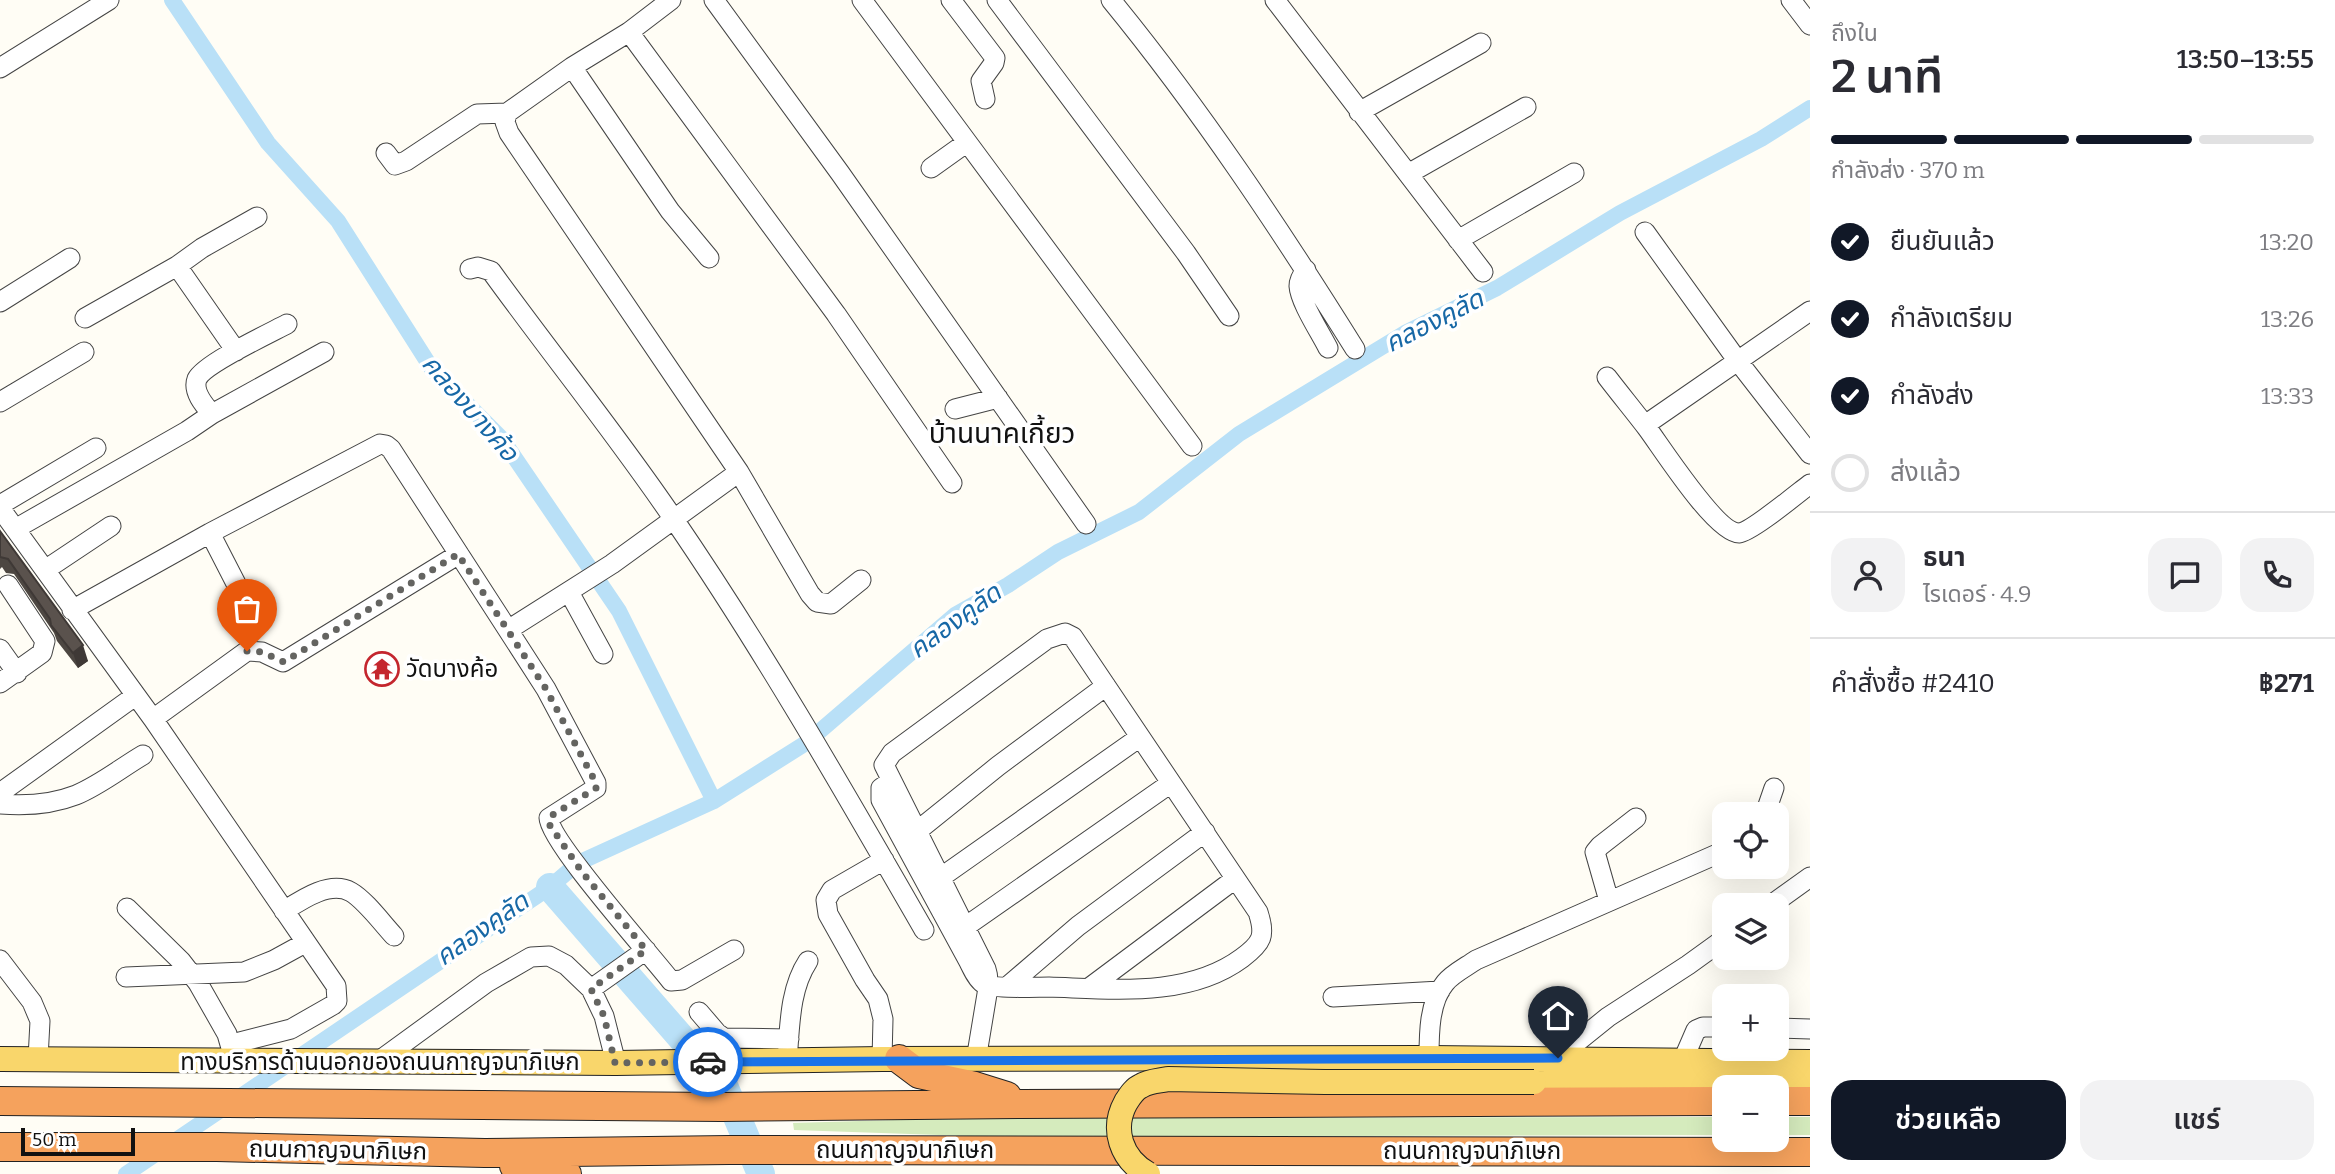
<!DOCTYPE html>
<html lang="th">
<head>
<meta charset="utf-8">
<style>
	:root { --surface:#fff; --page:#f2f2f3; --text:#2b2b33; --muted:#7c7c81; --line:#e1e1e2; --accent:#111827 }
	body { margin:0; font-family:Bitter,"Noto Sans Thai",serif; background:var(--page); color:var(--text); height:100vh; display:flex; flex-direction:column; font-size:26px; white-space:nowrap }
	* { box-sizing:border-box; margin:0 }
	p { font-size:23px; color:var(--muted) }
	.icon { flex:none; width:38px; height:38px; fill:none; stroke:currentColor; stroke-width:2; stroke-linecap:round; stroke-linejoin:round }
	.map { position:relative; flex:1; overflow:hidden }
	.drawer { display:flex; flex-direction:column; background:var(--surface); width:525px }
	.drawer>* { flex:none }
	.controls { position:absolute; left:1712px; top:802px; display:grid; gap:14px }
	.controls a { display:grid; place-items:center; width:77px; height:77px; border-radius:14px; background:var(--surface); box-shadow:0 7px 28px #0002; font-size:35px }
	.scale { position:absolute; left:21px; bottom:18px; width:114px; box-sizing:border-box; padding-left:7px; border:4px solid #111; border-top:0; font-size:19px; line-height:24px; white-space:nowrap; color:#111; -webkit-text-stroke:5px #fff; paint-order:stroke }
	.pin { position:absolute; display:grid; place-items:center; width:60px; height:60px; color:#fff; margin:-72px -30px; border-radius:50% 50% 50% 0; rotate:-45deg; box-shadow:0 0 7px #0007 }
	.pin .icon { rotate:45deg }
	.courier { position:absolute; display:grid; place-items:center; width:70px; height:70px; margin:-35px; border:5px solid #1a73e8; border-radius:50%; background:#fff; color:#222; box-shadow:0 2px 9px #0007 }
	.head em { font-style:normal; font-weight:600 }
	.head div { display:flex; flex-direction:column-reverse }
	.head { display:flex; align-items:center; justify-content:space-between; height:119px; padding:0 21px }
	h1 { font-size:46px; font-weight:600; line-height:52px }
	.bar { display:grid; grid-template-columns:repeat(4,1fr); gap:10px 7px; align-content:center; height:84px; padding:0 21px }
	.bar i { height:9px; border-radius:5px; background:var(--line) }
	.bar .on { background:var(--accent) }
	.bar p { grid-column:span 4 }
	.line { display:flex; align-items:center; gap:18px; padding:0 21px; border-top:2px solid var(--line) }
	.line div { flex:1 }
	.round { display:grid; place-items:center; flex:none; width:74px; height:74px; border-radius:21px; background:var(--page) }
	ol { padding:0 21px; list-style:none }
	li { display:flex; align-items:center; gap:21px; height:77px }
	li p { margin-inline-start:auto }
	li .icon { padding:7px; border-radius:50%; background:var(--accent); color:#fff; stroke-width:4 }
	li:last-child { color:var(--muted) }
	li i { width:38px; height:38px; border:4px solid var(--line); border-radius:50% }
	.button { display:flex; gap:14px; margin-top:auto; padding:14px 21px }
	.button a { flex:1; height:80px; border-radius:21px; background:var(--accent); color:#fff; font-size:28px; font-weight:600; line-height:80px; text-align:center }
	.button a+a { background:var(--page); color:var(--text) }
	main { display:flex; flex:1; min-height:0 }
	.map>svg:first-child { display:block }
	.green { fill:#d5ebbd }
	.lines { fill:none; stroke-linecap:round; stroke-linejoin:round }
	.canal { stroke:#b9e0f7; stroke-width:16 }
	.river { stroke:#b9e0f7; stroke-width:28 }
	.minor-casing { stroke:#444; stroke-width:21 }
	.major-casing { stroke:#222; stroke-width:26 }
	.highway-casing { stroke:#222; stroke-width:30 }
	.minor { stroke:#fff; stroke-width:19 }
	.major { stroke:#f9d66b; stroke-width:24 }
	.highway { stroke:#f5a25d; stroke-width:28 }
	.major-bridge-casing { stroke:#222; stroke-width:26; stroke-linecap:butt }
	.major-bridge { stroke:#f9d66b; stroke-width:24 }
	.wall { fill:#4d4742 }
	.shaded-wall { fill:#3f3936 }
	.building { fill:#5a524d; stroke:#3f3936; stroke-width:2 }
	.done { stroke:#646461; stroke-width:7; stroke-dasharray:0 12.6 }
	.route { stroke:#1a73e8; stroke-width:9 }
	.labels { text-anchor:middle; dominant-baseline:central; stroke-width:7; stroke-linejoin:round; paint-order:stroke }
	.poi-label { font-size:24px; fill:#111; stroke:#fff; text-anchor:start }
	.street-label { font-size:24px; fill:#111; stroke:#fff }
	.water-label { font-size:26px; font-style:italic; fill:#1768a6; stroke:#fff }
	.quarter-label { font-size:28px; fill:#111; stroke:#fff }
</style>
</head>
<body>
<main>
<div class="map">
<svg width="1810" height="1174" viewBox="0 0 1810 1174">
	<rect width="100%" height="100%" fill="#fffdf5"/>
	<path class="green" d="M1724,1117V1135L997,1137L794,1130L793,1123L961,1118Z
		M1776,1117H1810V1135H1776Z"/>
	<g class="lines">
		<path class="canal" d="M172,0L268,143L338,221L432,369L502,439L619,611L714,801
			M126,1174L550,887L578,863L714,801L806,743L955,615L1008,585L1058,552L1139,512L1239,434L1405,333L1497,288L1620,213L1761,139L1810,108"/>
		<path class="river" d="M550,887L725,1088L761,1174"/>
		<g class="minor-casing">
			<path id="minor" d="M714,0L840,173L1086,524
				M862,0L1192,446
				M951,0L995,58L994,63L981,81L985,99
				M997,0L1186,253L1229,316
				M1111,0C1201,110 1280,229 1355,349
				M1275,0L1483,272
				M1791,0L1810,25
				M629,32L836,314L952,483
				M572,67L670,211L709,258
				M0,68L109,0
				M1359,112L1481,43
				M507,113L505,122L509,133L739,472L810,594L817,602L831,604L861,580
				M386,153L395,165L406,161L477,114L507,113L572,67L629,32L671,0
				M931,168L966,143
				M1408,174L1526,107
				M1645,232L1737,360L1810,454
				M1458,240L1574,173
				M177,266L202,248L257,217
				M470,269L478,267L491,271C551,354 616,434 673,518C764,651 844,791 924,930
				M1306,270C1302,275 1299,280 1299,286C1300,302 1320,332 1328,348
				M0,302L70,258
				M85,318L177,266L236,351
				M1607,377C1620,394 1634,411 1647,428C1662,448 1716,533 1739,533C1751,532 1798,493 1810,484
				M0,402L84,352
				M955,409L998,398
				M212,414L324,352
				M1645,425L1810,311
				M0,505L96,448
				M0,508L153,719L336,986L337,1001L333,1005L291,1029L232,1044
				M15,529L187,431L212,414C205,406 192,392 197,379C204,364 270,333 287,324
				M210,533L248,607
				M45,570L111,526
				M569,592L603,654
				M72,610L210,533L380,444L386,445L391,449L508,630L612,564L739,472
				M508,630L546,689L596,783V788L549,818C549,841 651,955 671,981L682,980L734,950
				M0,649L17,673
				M0,683L42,653L45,641L8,585
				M153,719L247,651L262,652L283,662L459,554
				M891,781L881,788V800L969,962C972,968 977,980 984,984C993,989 1036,987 1049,987C1113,989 1188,998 1242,958C1262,943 1266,936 1258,912L1073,637L1065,633L1047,639L892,753L884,765L986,969C989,978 988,985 987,994L976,1060
				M0,793L135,696
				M0,804C24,806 53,804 76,795C100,785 121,768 143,755
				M1765,814L1774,788
				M916,832L998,766L1106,686
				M940,878L1140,737
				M1609,901L1595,852L1600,846L1636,818
				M1771,905L1810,877
				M127,908L181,961L198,983L227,1034L233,1055
				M284,911C301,900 330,880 351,892C365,900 382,923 394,936
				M965,927L1171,783
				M0,960L32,1002L40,1021L38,1059
				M126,977L244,972L274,960L305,943
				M1008,986L1078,926L1205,832
				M1089,988L1235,879
				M591,989L646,950
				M1333,997L1440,991
				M699,1012L717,1033L724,1038L789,1039
				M1776,1028L1810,1029
				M1429,1058C1429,1034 1429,1002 1445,983C1452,974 1466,967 1476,960L1724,851
				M1557,1058L1608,1017L1688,965L1724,939
				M882,1059L883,1019L878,999L865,980L828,914L826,900L832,890L884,860
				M1683,1060L1696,1030L1703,1027H1724
				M379,1061L486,983L531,957L549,956L566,965L591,989L604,1016L616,1063
				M787,1061C790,1027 789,990 808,961"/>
		</g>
		<g class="major-casing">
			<path id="major" d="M0,1059L616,1063L882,1059L1429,1058L1810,1062
				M1534,1082L1745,1083L1810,1080"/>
		</g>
		<g class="highway-casing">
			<path id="highway" d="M899,1059L919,1074L975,1086L1007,1096
				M0,1101L721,1107L1022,1104L1724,1101
				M1776,1101H1810
				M0,1147H217L485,1153L729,1150L1810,1152
				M514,1166L567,1174"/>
		</g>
		<use href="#minor" class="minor"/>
		<use href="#major" class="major"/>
		<use href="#highway" class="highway"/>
		<g class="major-bridge-casing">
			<path id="major-bridge" d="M1148,1174C1121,1159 1111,1129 1126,1102C1130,1096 1134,1089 1141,1086C1149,1081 1159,1081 1168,1079L1325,1082H1534"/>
		</g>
		<use href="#major-bridge" class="major-bridge"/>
	</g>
	<path class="wall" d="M0,531L88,661L78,668L57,641L54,633L14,574L6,573L2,567L0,569Z"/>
	<path class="shaded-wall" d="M83,645L88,661L78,668L73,653Z"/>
	<path class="building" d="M0,531L83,645L73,653L51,625L50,619L8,559L0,557Z"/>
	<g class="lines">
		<path class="done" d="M247,651L262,652L284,662L458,554L546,689L596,783V788L551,816L549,824L582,872L646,950L591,989L604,1016L615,1063L708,1062"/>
		<path class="route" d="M708,1062L1558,1058"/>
	</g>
	<defs>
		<g id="temple-ring" transform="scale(1.75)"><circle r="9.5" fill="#fff" stroke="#c4262e" stroke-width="1.5"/><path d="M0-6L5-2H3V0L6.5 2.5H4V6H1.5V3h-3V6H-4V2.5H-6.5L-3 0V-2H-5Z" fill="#c4262e"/></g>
	</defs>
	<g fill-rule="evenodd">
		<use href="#temple-ring" x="382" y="669"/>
	</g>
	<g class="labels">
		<g class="poi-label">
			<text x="406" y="669">วัดบางค้อ</text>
		</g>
		<g class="street-label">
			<text x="380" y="1062">ทางบริการด้านนอกของถนนกาญจนาภิเษก</text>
			<text transform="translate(338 1150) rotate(1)">ถนนกาญจนาภิเษก</text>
			<text x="905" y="1150">ถนนกาญจนาภิเษก</text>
			<text x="1472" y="1151">ถนนกาญจนาภิเษก</text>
		</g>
		<g class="water-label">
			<text transform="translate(1434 321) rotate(-27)">คลองคูลัด</text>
			<text transform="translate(470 408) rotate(49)">คลองบางค้อ</text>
			<text transform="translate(955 621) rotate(-36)">คลองคูลัด</text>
			<text transform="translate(482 929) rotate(-35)">คลองคูลัด</text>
		</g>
		<g class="quarter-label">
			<text x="1002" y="433">บ้านนาคเกี้ยว</text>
		</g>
	</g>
</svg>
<div class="controls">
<a><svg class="icon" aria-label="locate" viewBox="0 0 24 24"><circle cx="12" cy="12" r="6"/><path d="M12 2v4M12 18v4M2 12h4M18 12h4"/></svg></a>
<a><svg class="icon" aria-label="layers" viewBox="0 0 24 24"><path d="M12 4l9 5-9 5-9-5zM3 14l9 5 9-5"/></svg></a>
<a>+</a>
<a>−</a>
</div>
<div class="scale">50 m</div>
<div class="pin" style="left:247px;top:651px;background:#ea580c"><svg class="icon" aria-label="bag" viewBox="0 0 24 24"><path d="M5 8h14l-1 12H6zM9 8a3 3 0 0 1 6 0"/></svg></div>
<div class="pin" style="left:1558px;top:1058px;background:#1f2937"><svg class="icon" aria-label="home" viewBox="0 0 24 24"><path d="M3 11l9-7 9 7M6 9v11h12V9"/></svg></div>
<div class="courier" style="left:708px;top:1062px"><svg class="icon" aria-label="car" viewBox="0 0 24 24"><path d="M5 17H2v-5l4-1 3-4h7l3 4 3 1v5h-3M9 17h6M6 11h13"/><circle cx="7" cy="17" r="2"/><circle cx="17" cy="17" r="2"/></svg></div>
</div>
<section class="drawer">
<div class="head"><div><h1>2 นาที</h1><p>ถึงใน</p></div><em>13:50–13:55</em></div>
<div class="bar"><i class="on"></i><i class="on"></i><i class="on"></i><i></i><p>กำลังส่ง · 370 m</p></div>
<ol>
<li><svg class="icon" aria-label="check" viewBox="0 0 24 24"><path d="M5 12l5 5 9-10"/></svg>ยืนยันแล้ว<p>13:20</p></li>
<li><svg class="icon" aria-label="check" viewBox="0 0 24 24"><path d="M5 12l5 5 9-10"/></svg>กำลังเตรียม<p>13:26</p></li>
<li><svg class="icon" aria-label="check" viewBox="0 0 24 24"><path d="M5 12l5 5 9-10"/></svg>กำลังส่ง<p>13:33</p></li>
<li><i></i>ส่งแล้ว</li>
</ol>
<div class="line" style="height:126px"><a class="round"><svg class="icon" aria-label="person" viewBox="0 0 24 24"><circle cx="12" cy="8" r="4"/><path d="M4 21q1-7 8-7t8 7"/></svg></a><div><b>ธนา</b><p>ไรเดอร์ · 4.9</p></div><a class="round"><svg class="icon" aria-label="chat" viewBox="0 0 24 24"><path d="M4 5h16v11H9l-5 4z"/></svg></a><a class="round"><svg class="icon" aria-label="phone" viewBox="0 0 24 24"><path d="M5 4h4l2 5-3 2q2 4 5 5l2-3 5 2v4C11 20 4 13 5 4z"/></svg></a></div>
<div class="line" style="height:91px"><div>คำสั่งซื้อ #2410</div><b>฿271</b></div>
<div class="button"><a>ช่วยเหลือ</a><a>แชร์</a></div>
</section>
</main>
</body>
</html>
